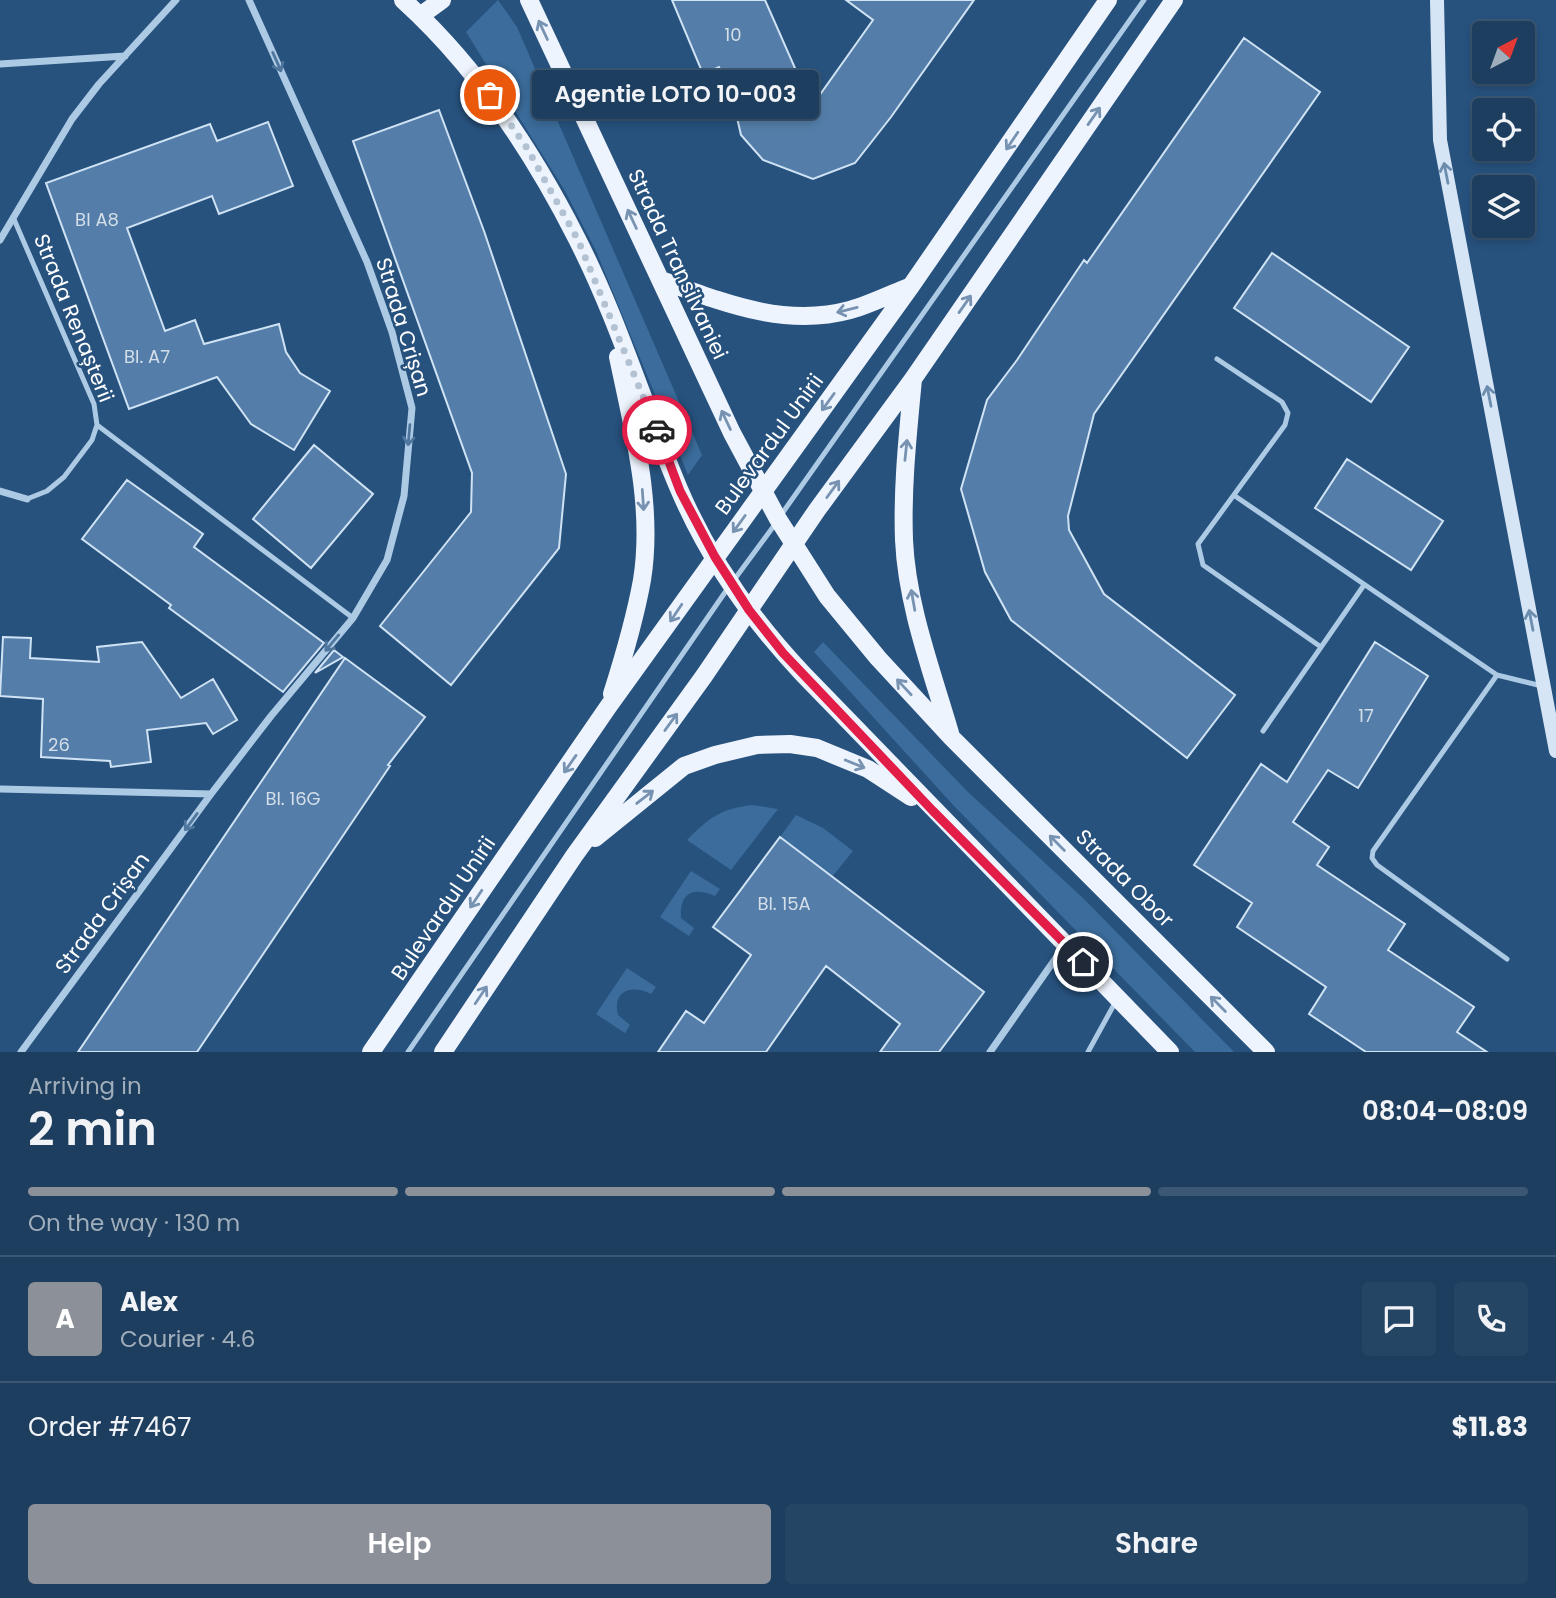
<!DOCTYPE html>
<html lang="en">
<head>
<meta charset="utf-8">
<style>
	:root { --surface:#1d3e5e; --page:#254564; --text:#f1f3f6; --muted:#a0aebc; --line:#3b5773; --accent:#8c9099 }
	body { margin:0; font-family:Poppins,sans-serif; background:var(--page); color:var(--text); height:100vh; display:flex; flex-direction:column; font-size:26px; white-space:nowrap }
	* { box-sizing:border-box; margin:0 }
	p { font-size:23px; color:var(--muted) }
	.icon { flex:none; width:38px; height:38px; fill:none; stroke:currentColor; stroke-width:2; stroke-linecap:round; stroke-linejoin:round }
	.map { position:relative; height:1052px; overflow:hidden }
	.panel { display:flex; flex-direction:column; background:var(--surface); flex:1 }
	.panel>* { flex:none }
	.needle { width:46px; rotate:41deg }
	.tools { position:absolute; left:1472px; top:21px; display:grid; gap:14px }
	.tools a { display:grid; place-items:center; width:63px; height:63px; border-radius:7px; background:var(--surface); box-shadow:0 4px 10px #0003,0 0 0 2px var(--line); font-size:35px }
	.pin { position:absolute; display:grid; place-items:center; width:60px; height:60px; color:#fff; margin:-30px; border:4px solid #fff; border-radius:50%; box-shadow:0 2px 7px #0007 }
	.courier { position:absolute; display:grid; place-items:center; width:70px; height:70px; margin:-35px; border:5px solid #e11d48; border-radius:50%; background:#fff; color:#222; box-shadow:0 2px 9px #0007 }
	.bubble { position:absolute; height:49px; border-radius:7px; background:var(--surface); box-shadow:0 4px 10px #0003,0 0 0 2px var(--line); font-size:23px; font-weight:600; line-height:49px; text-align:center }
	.headline em { font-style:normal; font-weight:600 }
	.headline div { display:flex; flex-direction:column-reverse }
	.headline { display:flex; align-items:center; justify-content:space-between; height:119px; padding:0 28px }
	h1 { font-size:46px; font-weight:600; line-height:52px }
	.bar { display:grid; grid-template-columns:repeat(4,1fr); gap:10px 7px; align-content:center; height:84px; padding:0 28px }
	.bar i { height:9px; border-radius:5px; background:var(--line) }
	.bar .active { background:var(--accent) }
	.bar p { grid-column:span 4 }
	.line { display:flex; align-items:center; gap:18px; padding:0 28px; border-top:2px solid var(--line) }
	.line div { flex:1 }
	.round { display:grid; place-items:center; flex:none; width:74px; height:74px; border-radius:7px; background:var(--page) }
	.button { display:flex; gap:14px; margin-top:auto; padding:14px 28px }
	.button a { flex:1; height:80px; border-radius:7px; background:var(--accent); color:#fff; font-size:28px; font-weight:600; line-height:80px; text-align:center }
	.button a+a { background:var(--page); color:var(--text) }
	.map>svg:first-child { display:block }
	.green { fill:#3b6c9b }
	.building { fill:#547ea9; stroke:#d0e3f4; stroke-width:2 }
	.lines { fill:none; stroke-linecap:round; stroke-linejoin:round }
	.lane { stroke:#adcae5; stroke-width:5 }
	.street { stroke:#adcae5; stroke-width:7 }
	.secondary { stroke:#d6e5f5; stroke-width:14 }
	.primary { stroke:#eef4fd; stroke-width:18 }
	.oneway { stroke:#7793b1 }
	.oneway2 { stroke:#4f769d }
	.oneway3 { stroke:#6d8dae }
	.done { stroke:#b3c2d2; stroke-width:7; stroke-dasharray:0 12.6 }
	.route { stroke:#e11d48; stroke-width:9 }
	.labels { text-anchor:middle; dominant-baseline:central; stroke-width:5; stroke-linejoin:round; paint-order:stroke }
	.number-label { font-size:18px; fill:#d4dfea }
	.street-label { font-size:21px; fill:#fff; stroke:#27527e }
</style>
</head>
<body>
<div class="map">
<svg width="1556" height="1052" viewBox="0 0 1556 1052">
	<rect width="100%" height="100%" fill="#27527e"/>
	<path class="green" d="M498,0L517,27L702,455L688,475L596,251L565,191L466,32Z
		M823,642L968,792L1084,899L1234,1052H1195L954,806L814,652Z
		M752,805L778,809L731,870L687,840C710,817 720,809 752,805Z
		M796,815L823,828L853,851L832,877L780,837Z
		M691,871L720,889L715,896C694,887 679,892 681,918L694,928L689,936L660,917Z
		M627,968L656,987L651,994C631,984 612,991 618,1015L630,1025L625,1033L596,1014Z"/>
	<path class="building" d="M672,0H765L795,68L809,110L873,20L846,0H974L891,117L855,163L813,179L763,160L741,135L732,96L719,67L703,74Z
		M1244,38L1320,92L1094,414L1068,516L1069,530L1104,594L1235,695L1187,758L1011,620L985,572L961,489L987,400L1017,360L1084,260L1087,263Z
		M439,110L484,231L566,474L559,548L451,685L380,626L471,512L472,473L353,141Z
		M268,122L293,186L219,214L212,196L127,228L165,331L195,320L204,344L279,324L286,352L300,373L330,391L294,450L251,424L217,377L129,409L46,183L210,124L217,141Z
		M1272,253L1409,347L1371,402L1234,308Z
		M314,445L373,494L311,568L253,519Z
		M1347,459L1443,521L1411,570L1315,508Z
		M127,480L203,534L194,547L324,643L283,692L169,608L171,605L82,539Z
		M3,637L31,638L30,658L99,662L97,647L142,642L181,698L213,679L237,720L213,734L206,723L147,730L151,762L111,767L110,761L41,757L43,699L0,696Z
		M1375,642L1428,676L1358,788L1328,770L1293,822L1329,847L1317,865L1405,924L1388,950L1474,1007L1457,1032L1487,1052H1366L1309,1014L1326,987L1237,927L1252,903L1194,865L1261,764L1287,782Z
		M334,650L343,657L315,673Z
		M345,658L425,717L388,765L390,766L197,1052H78Z
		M780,837L984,992L939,1052H880L900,1024L826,966L766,1052H658L686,1011L704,1023L751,955L713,927Z"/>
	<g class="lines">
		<path class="lane" d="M13,217L94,404L97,425L92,440L64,477L47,491L27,499
			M1217,359L1282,402L1288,413L1285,425L1198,544L1203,565L1321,647
			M97,425L353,618
			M1235,496L1497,675L1542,686
			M781,515L1144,0
			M734,580L776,523
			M1497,675L1373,851L1372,858L1377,865L1507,959
			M1263,731L1364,585
			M408,1052L728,588
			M1088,1052L1116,1001"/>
		<path class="street" d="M0,64L125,56
			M0,240L72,119L99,84L176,0
			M0,491L27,499
			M0,789L211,794
			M21,1052L211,794L271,716L353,618L387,560L404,496L412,408L392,332L367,262L249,0
			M990,1052L1065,945"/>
		<path class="secondary" d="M1437,0L1440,140L1556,751"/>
		<path class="primary" d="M403,0C477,67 532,150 577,239C618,319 644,407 679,489C708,557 753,621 803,674L1170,1052
			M529,0L732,433L778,519L827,596L878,658L951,737L1266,1052
			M420,16L442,0
			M661,280C722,302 784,328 850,310C871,304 891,294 911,286
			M913,379C908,433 902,486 904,540C907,606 932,671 950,733
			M612,694C624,656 635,619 642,580C654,506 633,429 618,357
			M595,838L684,766L715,755L757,745L790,744L817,748L868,769L911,797
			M371,1052L608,707L911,286L1108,0
			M443,1052L574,856L704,676L817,510L913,379L1174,0"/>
	</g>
	<defs><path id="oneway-shaft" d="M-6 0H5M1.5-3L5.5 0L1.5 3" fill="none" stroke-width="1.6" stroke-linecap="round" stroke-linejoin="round" transform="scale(1.75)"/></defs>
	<g class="oneway">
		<use href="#oneway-shaft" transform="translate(543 30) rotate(-115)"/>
		<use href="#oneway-shaft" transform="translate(1094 116) rotate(-55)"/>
		<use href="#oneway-shaft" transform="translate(1012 141) rotate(124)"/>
		<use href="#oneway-shaft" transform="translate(632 219) rotate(-115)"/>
		<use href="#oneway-shaft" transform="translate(965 304) rotate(-55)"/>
		<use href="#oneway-shaft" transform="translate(847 310) rotate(166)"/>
		<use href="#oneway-shaft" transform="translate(828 402) rotate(126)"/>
		<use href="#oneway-shaft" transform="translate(726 420) rotate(-115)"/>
		<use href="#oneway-shaft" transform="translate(906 450) rotate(-84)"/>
		<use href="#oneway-shaft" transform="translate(833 489) rotate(-54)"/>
		<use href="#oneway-shaft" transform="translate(643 500) rotate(86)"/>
		<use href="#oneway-shaft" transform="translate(739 524) rotate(126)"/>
		<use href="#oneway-shaft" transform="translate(913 600) rotate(-100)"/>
		<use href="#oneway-shaft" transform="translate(676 613) rotate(124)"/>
		<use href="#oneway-shaft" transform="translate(904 687) rotate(-133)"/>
		<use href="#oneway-shaft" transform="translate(671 722) rotate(-54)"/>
		<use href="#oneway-shaft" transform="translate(570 764) rotate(125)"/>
		<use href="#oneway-shaft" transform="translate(855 764) rotate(22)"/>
		<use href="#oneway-shaft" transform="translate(645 797) rotate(-38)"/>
		<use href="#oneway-shaft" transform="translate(1057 843) rotate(-135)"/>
		<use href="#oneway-shaft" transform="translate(476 899) rotate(124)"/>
		<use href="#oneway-shaft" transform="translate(481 995) rotate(-56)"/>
		<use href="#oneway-shaft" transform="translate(1218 1004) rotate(-135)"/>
	</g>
	<g class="oneway2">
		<use href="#oneway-shaft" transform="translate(277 62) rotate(66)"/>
		<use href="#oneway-shaft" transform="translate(409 435) rotate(95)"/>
		<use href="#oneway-shaft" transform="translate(332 643) rotate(130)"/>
		<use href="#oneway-shaft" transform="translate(191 822) rotate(126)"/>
	</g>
	<g class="oneway3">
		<use href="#oneway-shaft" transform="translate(1446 173) rotate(-101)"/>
		<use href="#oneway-shaft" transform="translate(1489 396) rotate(-101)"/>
		<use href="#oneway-shaft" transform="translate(1531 620) rotate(-101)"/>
	</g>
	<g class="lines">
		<path class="done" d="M490,95L527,148L578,240L657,430"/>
		<path class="route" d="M657,430L680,491L715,557L749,610L783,653L933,811L1083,962"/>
	</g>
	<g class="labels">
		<g class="number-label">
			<text x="733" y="34">10</text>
			<text x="97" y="219">Bl A8</text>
			<text x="147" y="356">Bl. A7</text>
			<text x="1366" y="715">17</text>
			<text x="59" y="744">26</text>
			<text x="293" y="798">Bl. 16G</text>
			<text x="784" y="903">Bl. 15A</text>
		</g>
		<g class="street-label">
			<text transform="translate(678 264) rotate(65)">Strada Transilvaniei</text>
			<text transform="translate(74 318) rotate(68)">Strada Renașterii</text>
			<text transform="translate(404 327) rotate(73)">Strada Crișan</text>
			<text transform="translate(769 444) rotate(-54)">Bulevardul Unirii</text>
			<text transform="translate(1125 878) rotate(45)">Strada Obor</text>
			<text transform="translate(443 908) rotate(-56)">Bulevardul Unirii</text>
			<text transform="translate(102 913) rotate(-54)">Strada Crișan</text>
		</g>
	</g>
</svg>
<div class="tools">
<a><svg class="needle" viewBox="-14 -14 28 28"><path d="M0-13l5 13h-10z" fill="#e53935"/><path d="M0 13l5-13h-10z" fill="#a0aebc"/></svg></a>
<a><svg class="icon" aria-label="locate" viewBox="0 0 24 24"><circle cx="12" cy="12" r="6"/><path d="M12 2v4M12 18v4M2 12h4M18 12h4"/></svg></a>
<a><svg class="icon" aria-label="layers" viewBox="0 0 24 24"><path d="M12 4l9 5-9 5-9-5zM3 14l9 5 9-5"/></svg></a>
</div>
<div class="pin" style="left:490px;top:95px;background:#ea580c"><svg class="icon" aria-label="bag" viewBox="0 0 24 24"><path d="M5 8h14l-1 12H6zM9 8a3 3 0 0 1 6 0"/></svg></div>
<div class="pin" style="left:1083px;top:962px;background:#1f2937"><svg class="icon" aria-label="home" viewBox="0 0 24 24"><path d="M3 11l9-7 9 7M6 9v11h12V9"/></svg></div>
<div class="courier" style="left:657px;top:430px"><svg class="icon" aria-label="car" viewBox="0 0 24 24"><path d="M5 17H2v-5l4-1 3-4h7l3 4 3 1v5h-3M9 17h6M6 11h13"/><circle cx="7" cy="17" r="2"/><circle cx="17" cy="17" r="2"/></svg></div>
<div class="bubble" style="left:532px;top:70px;width:287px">Agentie LOTO 10-003</div>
</div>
<section class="panel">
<div class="headline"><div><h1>2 min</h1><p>Arriving in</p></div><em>08:04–08:09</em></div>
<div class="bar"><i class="active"></i><i class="active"></i><i class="active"></i><i></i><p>On the way · 130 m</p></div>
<div class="line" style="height:126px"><b class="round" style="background:var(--accent);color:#fff">A</b><div><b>Alex</b><p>Courier · 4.6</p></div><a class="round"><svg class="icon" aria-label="chat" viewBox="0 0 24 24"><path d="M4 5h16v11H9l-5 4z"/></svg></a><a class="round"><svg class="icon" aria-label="phone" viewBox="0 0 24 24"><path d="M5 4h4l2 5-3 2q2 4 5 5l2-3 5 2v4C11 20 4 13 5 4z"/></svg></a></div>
<div class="line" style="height:91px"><div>Order #7467</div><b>$11.83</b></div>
<div class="button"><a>Help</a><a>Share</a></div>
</section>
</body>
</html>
